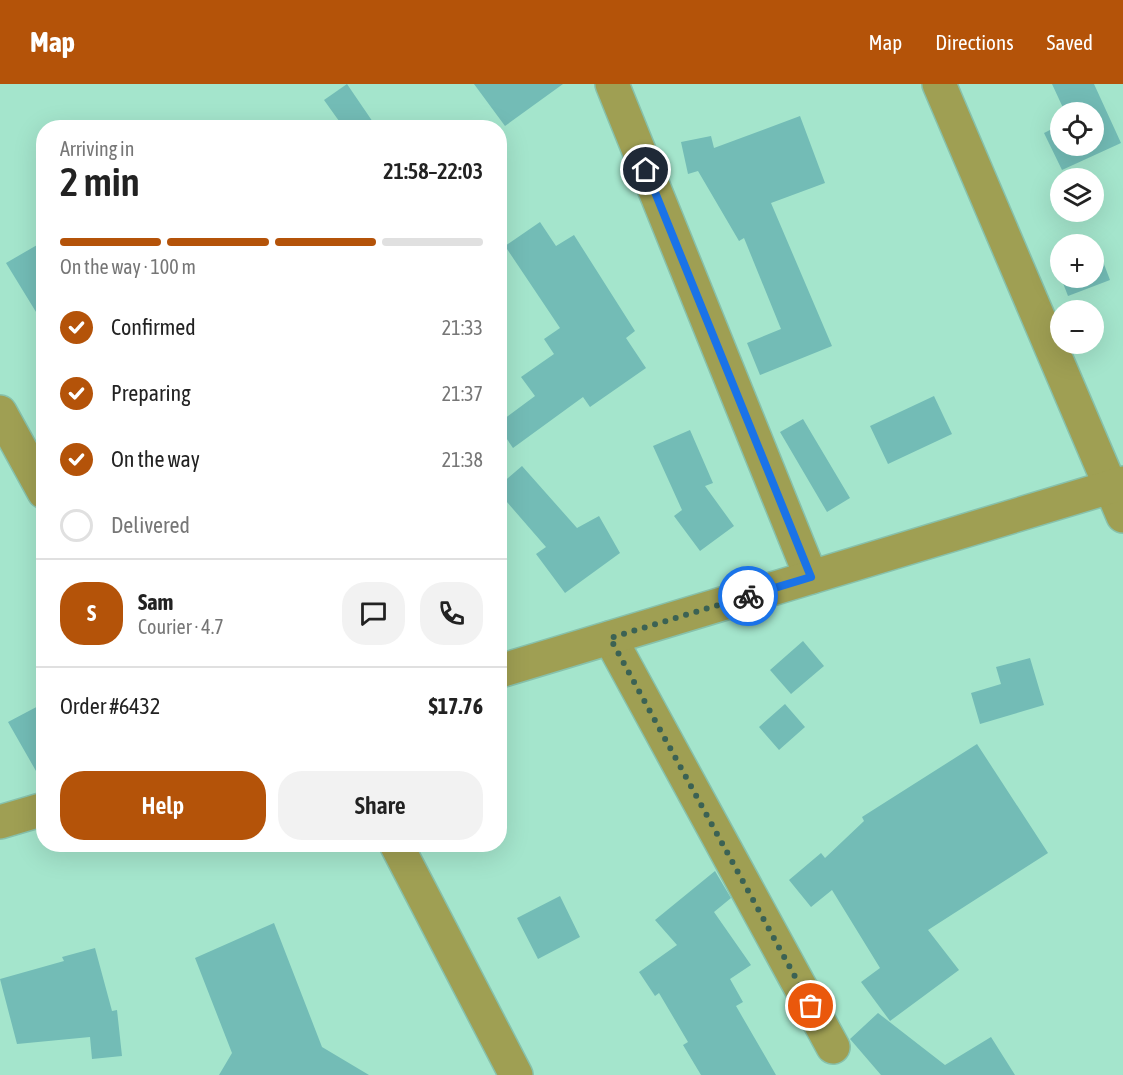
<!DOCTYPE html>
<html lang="en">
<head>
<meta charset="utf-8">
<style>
	:root { --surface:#fff; --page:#f2f2f2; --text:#222; --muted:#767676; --line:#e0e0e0; --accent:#b45309 }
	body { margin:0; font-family:"Asap Condensed",sans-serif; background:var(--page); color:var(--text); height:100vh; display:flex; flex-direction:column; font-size:22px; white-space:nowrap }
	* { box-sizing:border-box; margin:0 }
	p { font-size:20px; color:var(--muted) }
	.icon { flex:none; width:33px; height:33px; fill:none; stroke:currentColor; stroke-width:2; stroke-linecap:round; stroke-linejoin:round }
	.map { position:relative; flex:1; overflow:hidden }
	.panel { position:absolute; left:36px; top:36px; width:471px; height:732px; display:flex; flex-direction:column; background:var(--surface); border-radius:24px; box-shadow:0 6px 24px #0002 }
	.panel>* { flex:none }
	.tools { position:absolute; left:1050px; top:18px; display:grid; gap:12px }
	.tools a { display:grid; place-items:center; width:54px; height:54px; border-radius:50%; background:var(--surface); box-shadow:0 6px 24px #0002; font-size:30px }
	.pin { position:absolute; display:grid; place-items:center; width:51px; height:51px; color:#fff; margin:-26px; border:3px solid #fff; border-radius:50%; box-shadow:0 2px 6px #0007 }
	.courier { position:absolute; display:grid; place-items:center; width:60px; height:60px; margin:-30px; border:4px solid #1a73e8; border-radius:50%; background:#fff; color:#222; box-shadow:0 2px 8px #0007 }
	.overview em { font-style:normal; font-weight:600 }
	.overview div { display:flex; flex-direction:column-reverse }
	.overview { display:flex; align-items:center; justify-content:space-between; height:102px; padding:0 24px }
	h1 { font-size:39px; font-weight:600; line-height:45px }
	.bar { display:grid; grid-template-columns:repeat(4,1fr); gap:9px 6px; align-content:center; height:72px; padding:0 24px }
	.bar i { height:8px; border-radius:4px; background:var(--line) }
	.bar .selected { background:var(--accent) }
	.bar p { grid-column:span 4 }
	.line { display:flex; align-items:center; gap:15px; padding:0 24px; border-top:2px solid var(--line) }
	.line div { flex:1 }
	.round { display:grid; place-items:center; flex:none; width:63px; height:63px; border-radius:24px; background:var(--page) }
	ol { padding:0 24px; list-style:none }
	li { display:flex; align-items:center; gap:18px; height:66px }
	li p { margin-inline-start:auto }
	li .icon { padding:6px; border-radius:50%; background:var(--accent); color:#fff; stroke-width:4 }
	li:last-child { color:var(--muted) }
	li i { width:33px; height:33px; border:3px solid var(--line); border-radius:50% }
	.cta { display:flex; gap:12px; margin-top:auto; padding:12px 24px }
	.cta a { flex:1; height:69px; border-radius:24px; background:var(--accent); color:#fff; font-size:24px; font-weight:600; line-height:69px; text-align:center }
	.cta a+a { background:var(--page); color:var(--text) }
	header { display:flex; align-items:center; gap:36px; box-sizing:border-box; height:84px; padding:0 30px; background:var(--accent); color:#fff }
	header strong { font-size:28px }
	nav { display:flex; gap:33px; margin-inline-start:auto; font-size:21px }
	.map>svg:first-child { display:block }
	.building { fill:#73bcb6 }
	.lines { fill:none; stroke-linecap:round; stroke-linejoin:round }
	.minor-casing { stroke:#87c1ab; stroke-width:36 }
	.tertiary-casing { stroke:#87c1ab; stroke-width:36 }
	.minor { stroke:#9f9f53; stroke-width:33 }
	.tertiary { stroke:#9f9f53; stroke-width:33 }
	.done { stroke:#3b6254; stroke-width:6; stroke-dasharray:0 10.8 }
	.route { stroke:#1a73e8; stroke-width:8 }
</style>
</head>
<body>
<header>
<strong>Map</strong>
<nav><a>Map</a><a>Directions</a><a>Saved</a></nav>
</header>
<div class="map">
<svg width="1123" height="991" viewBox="0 0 1123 991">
	<rect width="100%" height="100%" fill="#a4e5cc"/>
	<path class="building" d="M347,0L377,44H344L324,16Z
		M474,0H563L505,42Z
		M1052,0H1094L1121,59L1062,86L1044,49L1060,41V62H1094V28H1065Z
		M800,32L825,99L771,119L832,262L760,291L747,259L781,245L744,154L739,157L698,87L688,90L681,58L711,52L714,64Z
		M540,138L556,162L574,151L635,247L626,254L646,284L590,323L583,313L513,364L500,345V338L535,312L521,293L554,270L544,255L560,244L505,162Z
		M44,157V241L6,179Z
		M1096,159L1110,196L1068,212L1061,194H1094V160H1092Z
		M934,312L952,350L888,380L870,342Z
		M803,335L850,414L827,428L780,348Z
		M690,346L713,399L705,402L734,442L700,467L674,432L682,426L653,362Z
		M522,382L577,444L599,432L620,469L565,509L536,470L546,463L500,410V401Z
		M803,557L824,582L791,610L770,586Z
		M1030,574L1044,621L980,640L971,609L1001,600L996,583Z
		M44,619V701L8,638Z
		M785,620L805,643L779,666L759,643Z
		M977,660L1048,769L928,846L959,886L890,937L861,898L880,884L832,806L811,823L789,796L821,769L825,774L864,737L862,733Z
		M715,787L731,814L714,828L751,881L730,895L743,918L736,922L776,991H701L683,961L688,958L659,909L655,912L639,888L677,861L655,836Z
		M560,812L580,853L538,875L517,834Z
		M274,839L322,963L369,991H219L232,969L195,874Z
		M95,864L112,927L117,926L122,972L92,975L90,953L17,960L0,895L64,877L62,873Z
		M878,929L945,981L991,953L1015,991H881L850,955Z"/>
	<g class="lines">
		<g class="minor-casing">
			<path id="minor" d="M612,0L811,493
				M939,0L1123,432
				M0,328L44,408
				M610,554L833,963
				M396,760L516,991"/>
		</g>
		<g class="tertiary-casing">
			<path id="tertiary" d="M500,587L1123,399
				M0,738L44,725"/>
		</g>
		<use href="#minor" class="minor"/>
		<use href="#tertiary" class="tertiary"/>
	</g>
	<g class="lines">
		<path class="done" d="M748,512L610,554L811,922"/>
		<path class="route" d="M646,86L811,493L748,512"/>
	</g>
</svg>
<div class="tools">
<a><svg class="icon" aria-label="locate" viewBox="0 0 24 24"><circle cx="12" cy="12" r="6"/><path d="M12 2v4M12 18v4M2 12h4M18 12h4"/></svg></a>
<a><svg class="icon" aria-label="layers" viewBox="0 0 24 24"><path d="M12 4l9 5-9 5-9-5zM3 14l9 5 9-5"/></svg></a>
<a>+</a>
<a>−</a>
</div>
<div class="pin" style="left:811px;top:922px;background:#ea580c"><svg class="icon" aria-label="bag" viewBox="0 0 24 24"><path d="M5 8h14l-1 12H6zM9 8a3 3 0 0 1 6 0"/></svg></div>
<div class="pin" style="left:646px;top:86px;background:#1f2937"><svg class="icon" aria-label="home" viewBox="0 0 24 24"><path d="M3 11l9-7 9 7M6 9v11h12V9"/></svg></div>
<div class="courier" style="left:748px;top:512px"><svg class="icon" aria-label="bike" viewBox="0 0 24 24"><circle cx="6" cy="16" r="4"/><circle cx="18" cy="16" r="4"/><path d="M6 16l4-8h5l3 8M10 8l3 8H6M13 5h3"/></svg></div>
<section class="panel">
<div class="overview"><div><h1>2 min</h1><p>Arriving in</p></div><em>21:58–22:03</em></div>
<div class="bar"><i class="selected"></i><i class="selected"></i><i class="selected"></i><i></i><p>On the way · 100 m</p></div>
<ol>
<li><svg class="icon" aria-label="check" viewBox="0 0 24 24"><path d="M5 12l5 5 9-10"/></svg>Confirmed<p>21:33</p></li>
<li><svg class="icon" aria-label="check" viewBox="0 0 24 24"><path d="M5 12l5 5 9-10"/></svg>Preparing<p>21:37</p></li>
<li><svg class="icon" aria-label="check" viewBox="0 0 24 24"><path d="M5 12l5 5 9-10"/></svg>On the way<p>21:38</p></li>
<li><i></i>Delivered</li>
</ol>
<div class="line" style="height:108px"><b class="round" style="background:var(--accent);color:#fff">S</b><div><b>Sam</b><p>Courier · 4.7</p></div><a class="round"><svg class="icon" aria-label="chat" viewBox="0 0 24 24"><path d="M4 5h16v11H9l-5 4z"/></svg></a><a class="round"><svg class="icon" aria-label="phone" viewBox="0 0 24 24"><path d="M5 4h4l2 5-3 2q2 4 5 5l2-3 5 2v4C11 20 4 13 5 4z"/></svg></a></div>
<div class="line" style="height:78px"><div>Order #6432</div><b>$17.76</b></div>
<div class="cta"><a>Help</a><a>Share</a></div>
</section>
</div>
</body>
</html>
